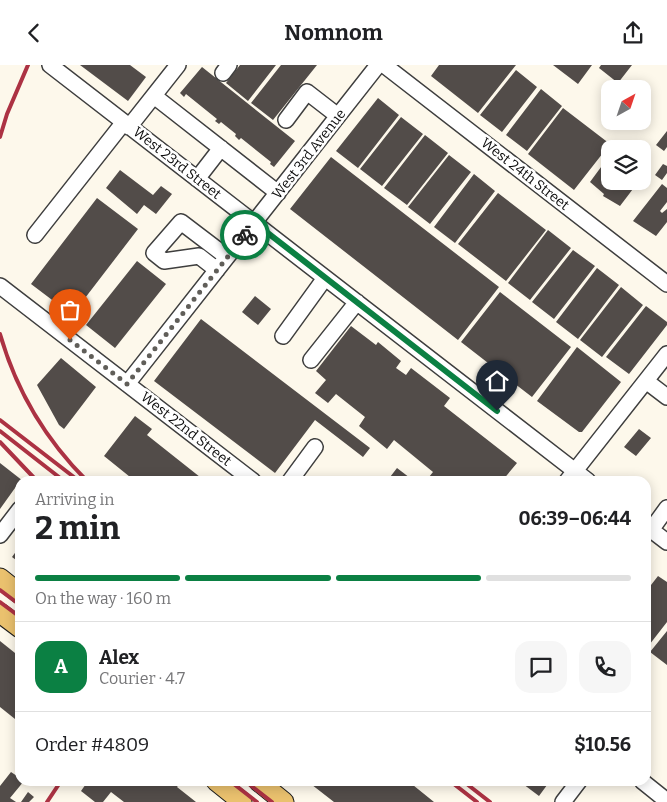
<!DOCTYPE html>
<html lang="en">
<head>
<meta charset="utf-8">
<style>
	:root { --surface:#fff; --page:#f6f6f6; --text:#202124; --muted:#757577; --line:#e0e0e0; --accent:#0b8043 }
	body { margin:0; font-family:Bitter,serif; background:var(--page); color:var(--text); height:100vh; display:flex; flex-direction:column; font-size:19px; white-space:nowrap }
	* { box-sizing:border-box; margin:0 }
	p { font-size:16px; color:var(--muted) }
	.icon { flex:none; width:28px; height:28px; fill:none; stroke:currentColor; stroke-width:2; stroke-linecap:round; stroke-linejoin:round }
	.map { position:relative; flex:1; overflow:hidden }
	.side { position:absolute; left:15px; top:411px; width:636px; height:310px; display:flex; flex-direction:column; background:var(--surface); border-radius:15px; box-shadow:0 2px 12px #0003 }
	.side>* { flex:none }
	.needle { width:32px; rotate:40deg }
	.fabs { position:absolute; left:601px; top:15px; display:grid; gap:10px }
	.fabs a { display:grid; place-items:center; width:50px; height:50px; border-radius:10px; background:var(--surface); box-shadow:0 2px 12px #0003; font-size:25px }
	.pin { position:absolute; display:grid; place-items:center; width:42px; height:42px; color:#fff; margin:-51px -21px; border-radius:50% 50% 50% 0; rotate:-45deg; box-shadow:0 0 5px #0007 }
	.pin .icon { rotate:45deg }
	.courier { position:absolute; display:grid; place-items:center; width:50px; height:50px; margin:-25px; border:4px solid #0b8043; border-radius:50%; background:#fff; color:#222; box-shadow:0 1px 6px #0007 }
	.headline em { font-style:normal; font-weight:700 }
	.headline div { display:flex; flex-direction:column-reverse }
	.headline { display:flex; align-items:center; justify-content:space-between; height:85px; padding:0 20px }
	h1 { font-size:32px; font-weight:700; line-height:38px }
	.bar { display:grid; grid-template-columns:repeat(4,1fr); gap:8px 5px; align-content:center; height:60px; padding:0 20px }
	.bar i { height:6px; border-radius:4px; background:var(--line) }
	.bar .selected { background:var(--accent) }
	.bar p { grid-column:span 4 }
	.line { display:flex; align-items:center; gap:12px; padding:0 20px; border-top:1px solid var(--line) }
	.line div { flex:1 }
	.round { display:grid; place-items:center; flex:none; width:52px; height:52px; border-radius:15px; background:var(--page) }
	header { display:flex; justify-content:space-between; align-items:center; height:65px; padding:0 20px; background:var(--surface); font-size:22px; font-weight:700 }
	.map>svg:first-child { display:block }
	.building { fill:#524c49 }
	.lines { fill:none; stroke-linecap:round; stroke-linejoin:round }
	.minor-casing { stroke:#3e3e3e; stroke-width:18 }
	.major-casing { stroke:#1c1c1c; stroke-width:21 }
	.minor { stroke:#fff; stroke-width:15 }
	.major { stroke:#eac16e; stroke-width:19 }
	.rail { stroke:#ac3243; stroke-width:4 }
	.done { stroke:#605e59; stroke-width:5; stroke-dasharray:0 9 }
	.route { stroke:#0b8043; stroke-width:6 }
	.labels { text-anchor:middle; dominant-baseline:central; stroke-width:5; stroke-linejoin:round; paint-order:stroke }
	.street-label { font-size:14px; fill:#0b0b0b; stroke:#fff }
</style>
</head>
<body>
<header><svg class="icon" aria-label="back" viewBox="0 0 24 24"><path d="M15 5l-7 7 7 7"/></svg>Nomnom<svg class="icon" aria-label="share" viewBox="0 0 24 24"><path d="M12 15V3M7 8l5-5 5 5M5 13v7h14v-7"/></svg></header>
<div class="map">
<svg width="667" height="737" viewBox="0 0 667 737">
	<rect width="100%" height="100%" fill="#fdf8eb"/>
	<path class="building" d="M80,0H130L146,12L128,36Z
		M240,0H276L248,36L226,18Z
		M281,0H317L273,55L251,38Z
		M439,0H516L478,48L431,11Z
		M553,0H592L578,19Z
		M601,0H632L618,18L599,3Z
		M202,2L295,76L274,102L270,99L271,97L241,73L239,75L235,71L236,69L221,57L219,59L215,56L217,54L186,29L184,32L180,28Z
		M516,5L537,22L502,67L480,50Z
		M541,24L562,41L527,86L506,70Z
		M378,33L399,50L358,103L336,86Z
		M563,43L610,79L574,125L528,89Z
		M401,52L423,69L382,121L360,104Z
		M667,66V82L664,86L656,80Z
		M425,70L448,88L407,140L384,123Z
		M449,90L471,107L430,159L408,142Z
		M331,92L499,222L458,275L290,144Z
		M604,98L610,102V116H639L620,141L603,131L604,129L590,117Z
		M663,99L667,101V108L662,115L655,110Z
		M120,105L153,130L161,121L172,129L156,149L144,140L137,149L106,123Z
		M474,109L495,126L455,178L434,162Z
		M662,119L667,123V137L660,146L662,148L667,144V157L656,171L633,156Z
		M498,128L546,165L506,216L458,179Z
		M97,133L138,164L72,250L31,219Z
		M548,165L571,183L530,235L508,218Z
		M573,185L595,201L554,254L532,237Z
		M137,196L166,219L115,283L86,260Z
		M597,203L619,220L578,274L556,257Z
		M621,222L643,240L602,292L580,275Z
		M500,227L571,282L532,332L461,277Z
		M255,231L271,244L258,260L242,247Z
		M646,241L667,257V260L629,309L606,292Z
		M201,254L370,383L363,392L315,355L275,408L154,316Z
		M351,261L376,280L378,277L401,296L396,303L406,310L411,303L450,333L444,341L517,398L502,416H435L429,412L433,407L394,375L387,384L359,361L365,352L336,329L328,338L315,328L326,315L316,306Z
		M577,282L621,317L582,367H579L537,336Z
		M61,293L96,322L64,364L59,360L37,320Z
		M135,351L152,364L147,370L205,416H135L104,391Z
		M639,364L651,373L636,391L624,382Z
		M0,398L23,416H20L0,444Z
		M397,403L414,416H387Z
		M20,481V498L12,492Z
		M658,511L667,517V557L646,584V516L651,520Z
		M667,566V600L650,587Z
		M0,576L20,592V658L0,642Z
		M11,707L20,713V716H24L10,733L16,737H0V721Z
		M88,716H179L180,718L177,722L196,737H124L111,727L103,737H95L81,726Z
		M307,716H408L434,737H334Z
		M519,716H550L539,731Z
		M28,727L34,732L29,737H21Z"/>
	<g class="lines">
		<g class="minor-casing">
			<path id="minor" d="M50,0L588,416
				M384,0L667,219
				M223,8L229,0
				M154,31L278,128
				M286,55L307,27L338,51
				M129,62L178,0
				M197,114L221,83
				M35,170L124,57
				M217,205L199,191L164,196L154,188L181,157L227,192
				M0,221L253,416
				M283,271L325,213
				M311,295L357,237
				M646,316L667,332
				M127,319L378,0
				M290,416L315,382
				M567,416L667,289
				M646,461L667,477
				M651,465L667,443
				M0,470L20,444
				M642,716L667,736
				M563,737L579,716"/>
		</g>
		<g class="major-casing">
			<path id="major" d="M0,513L20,529
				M0,548L20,563
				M216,716L242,737
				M258,716L284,737"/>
		</g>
		<use href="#minor" class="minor"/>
		<use href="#major" class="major"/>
		<path class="rail" d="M0,72L7,49L28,0
			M0,269C16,325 46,375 87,416
			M0,355L79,416
			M0,366L64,416
			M0,377L37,416
			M0,525L20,540
			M0,537L20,552
			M230,716L257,737
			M245,716L272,737
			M450,716L477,737
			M463,716L490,737
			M47,737L61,716"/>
	</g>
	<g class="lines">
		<path class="done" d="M70,275L127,319L245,170"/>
		<path class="route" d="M245,170L255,158L497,346"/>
	</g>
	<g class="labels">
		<g class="street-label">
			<text transform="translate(309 89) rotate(-52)">West 3rd Avenue</text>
			<text transform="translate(177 98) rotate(38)">West 23rd Street</text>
			<text transform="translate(525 109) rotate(38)">West 24th Street</text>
			<text transform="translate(186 364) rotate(38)">West 22nd Street</text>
		</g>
	</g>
</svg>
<div class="fabs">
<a><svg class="needle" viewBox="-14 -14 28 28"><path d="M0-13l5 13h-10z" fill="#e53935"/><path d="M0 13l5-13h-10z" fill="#757577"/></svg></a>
<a><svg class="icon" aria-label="layers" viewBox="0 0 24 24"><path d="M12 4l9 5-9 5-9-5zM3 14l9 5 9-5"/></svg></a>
</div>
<div class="pin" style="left:70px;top:275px;background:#ea580c"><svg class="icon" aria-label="bag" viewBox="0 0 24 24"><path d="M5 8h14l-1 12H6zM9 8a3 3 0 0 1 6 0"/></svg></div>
<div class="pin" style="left:497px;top:346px;background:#1f2937"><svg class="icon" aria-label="home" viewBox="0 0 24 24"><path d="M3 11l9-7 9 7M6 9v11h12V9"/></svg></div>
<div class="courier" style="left:245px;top:170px"><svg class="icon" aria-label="bike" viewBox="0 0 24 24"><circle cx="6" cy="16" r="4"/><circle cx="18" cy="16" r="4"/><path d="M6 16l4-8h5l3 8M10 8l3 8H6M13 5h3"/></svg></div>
<section class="side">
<div class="headline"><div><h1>2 min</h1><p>Arriving in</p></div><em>06:39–06:44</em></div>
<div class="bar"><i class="selected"></i><i class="selected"></i><i class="selected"></i><i></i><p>On the way · 160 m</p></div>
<div class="line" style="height:90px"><b class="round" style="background:var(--accent);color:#fff">A</b><div><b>Alex</b><p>Courier · 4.7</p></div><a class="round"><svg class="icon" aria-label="chat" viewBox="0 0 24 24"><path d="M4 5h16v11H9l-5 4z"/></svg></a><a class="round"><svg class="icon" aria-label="phone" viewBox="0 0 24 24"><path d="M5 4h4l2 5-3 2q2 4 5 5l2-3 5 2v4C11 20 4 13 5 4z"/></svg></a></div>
<div class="line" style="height:65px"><div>Order #4809</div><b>$10.56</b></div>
</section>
</div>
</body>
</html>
